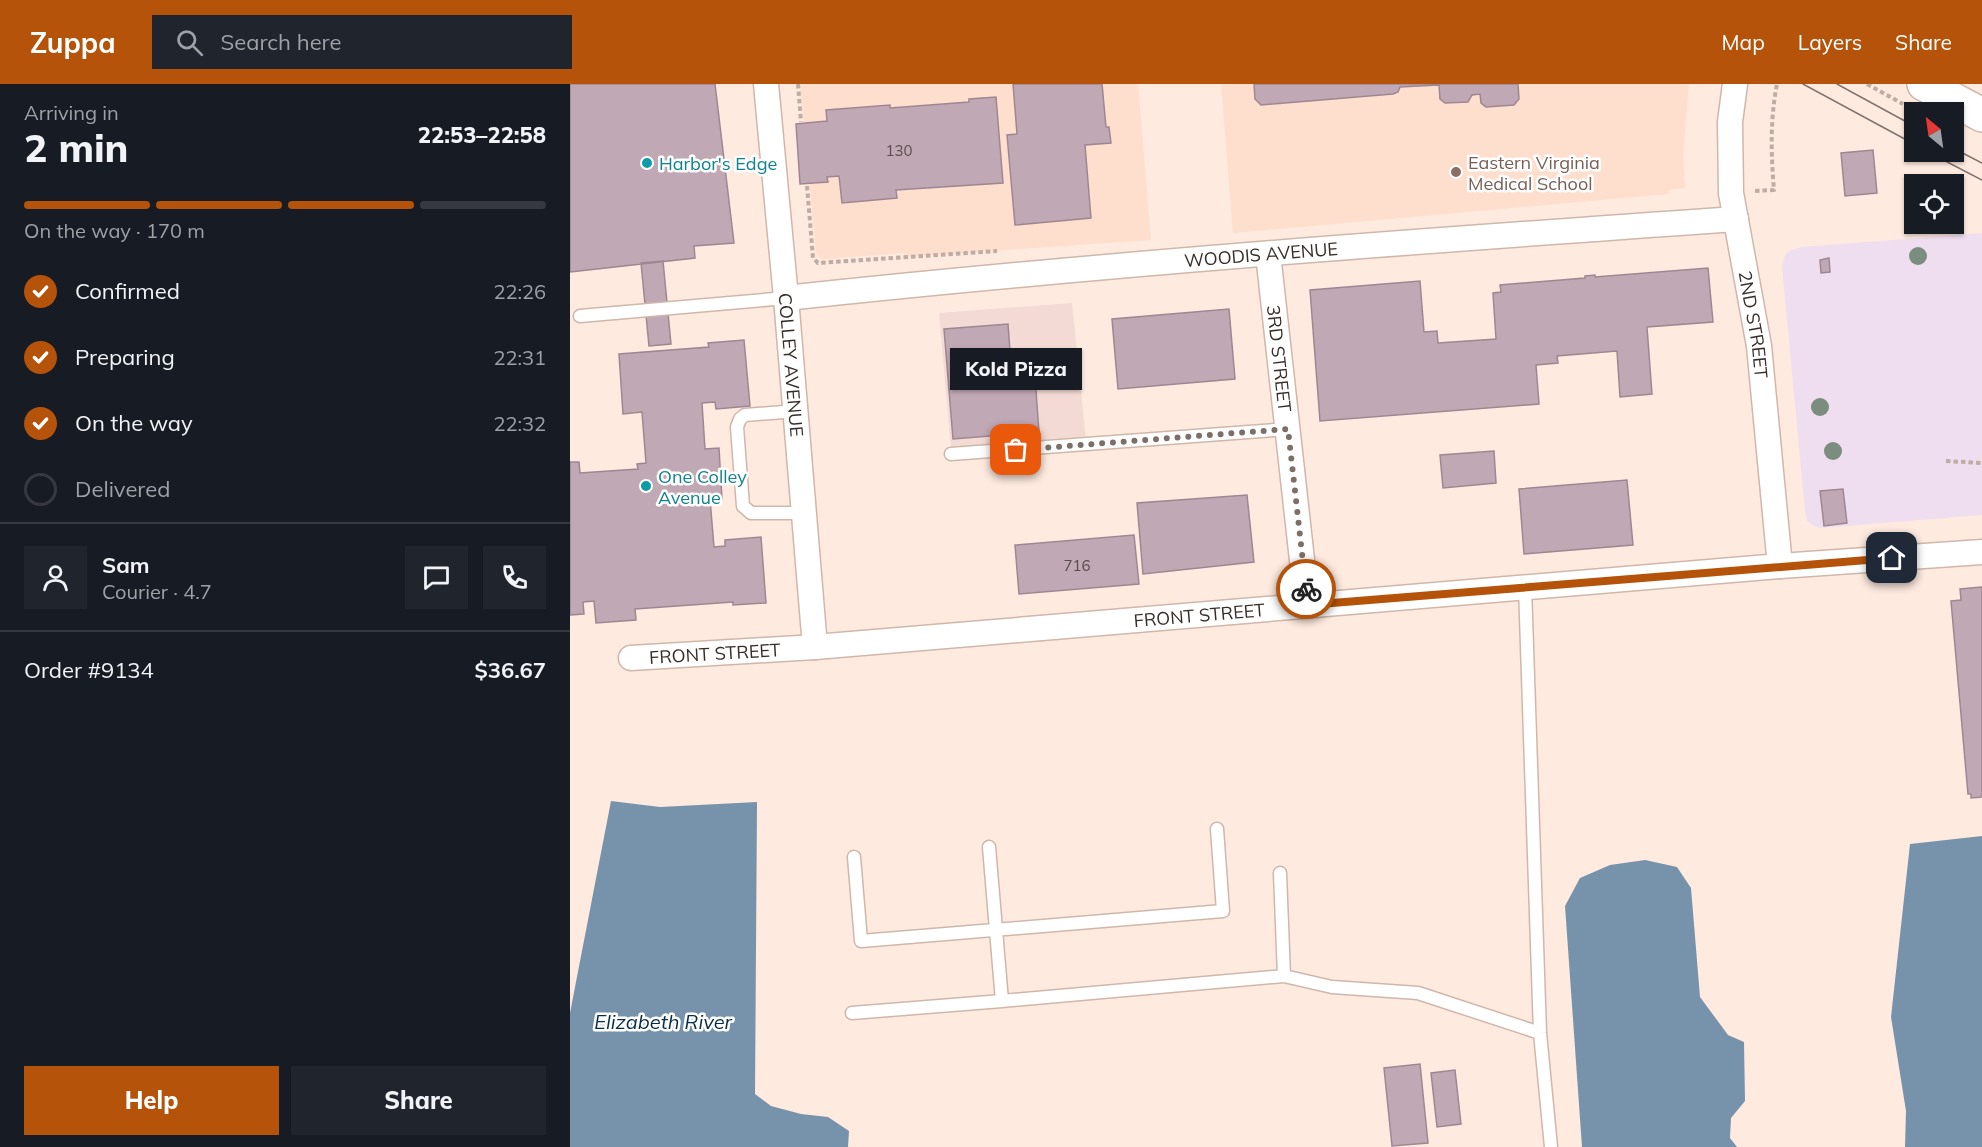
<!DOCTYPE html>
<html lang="en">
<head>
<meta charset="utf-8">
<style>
	:root { --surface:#171b24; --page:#20242c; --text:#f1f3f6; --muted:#9ea1a6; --line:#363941; --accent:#b45309 }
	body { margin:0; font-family:Mulish,sans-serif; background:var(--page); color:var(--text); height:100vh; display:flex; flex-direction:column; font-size:22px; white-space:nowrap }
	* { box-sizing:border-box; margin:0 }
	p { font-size:20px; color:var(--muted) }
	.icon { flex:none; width:33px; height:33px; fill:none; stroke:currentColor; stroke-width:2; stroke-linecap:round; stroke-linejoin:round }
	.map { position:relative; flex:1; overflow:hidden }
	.drawer { display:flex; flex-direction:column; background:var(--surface); width:570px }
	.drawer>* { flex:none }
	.needle { width:39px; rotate:331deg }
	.controls { position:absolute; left:1334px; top:18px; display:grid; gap:12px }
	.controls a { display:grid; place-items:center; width:60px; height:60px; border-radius:0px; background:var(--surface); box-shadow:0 2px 4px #0004; font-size:30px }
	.pin { position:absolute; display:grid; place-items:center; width:51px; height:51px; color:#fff; margin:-26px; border-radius:12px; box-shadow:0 3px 9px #0006 }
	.courier { position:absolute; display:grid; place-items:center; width:60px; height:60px; margin:-30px; border:4px solid #b45309; border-radius:50%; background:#fff; color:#222; box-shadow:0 2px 8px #0007 }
	.bubble { position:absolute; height:42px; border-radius:0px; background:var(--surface); box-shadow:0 2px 4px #0004; font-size:20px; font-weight:800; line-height:42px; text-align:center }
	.overview em { font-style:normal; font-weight:800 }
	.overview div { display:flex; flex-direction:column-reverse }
	.overview { display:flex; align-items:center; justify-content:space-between; height:102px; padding:0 24px }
	h1 { font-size:39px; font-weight:800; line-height:45px }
	.bar { display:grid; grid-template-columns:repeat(4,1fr); gap:9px 6px; align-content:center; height:72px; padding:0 24px }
	.bar i { height:8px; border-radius:4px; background:var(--line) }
	.bar .active { background:var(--accent) }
	.bar p { grid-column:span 4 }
	.line { display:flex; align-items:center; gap:15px; padding:0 24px; border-top:2px solid var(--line) }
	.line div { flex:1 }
	.round { display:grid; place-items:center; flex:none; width:63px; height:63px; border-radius:0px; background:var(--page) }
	ol { padding:0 24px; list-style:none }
	li { display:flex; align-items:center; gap:18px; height:66px }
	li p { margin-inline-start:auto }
	li .icon { padding:6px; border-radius:50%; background:var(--accent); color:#fff; stroke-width:4 }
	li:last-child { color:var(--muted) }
	li i { width:33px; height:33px; border:3px solid var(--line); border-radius:50% }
	.cta { display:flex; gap:12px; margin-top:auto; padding:12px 24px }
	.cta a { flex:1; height:69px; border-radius:0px; background:var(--accent); color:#fff; font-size:24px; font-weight:800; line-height:69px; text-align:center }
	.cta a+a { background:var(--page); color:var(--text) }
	header { display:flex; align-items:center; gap:36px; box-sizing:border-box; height:84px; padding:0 30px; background:var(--accent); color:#fff }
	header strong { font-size:28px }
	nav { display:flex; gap:33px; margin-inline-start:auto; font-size:21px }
	.search { width:420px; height:54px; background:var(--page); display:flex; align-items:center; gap:15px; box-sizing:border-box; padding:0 21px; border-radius:0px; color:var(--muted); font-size:22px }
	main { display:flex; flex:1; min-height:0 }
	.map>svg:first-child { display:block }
	.commercial { fill:#efdef0 }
	.industrial { fill:#f4dad4 }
	.built { fill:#fedecc }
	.water { fill:#7793ab }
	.building { fill:#c0a8b4; stroke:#9e8793; stroke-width:1.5 }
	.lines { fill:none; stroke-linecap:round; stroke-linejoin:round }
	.service-casing { stroke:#d0b7aa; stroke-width:15 }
	.minor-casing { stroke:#d0b7aa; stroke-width:27 }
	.primary-casing { stroke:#d0b7aa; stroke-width:36 }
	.path { stroke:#bdada4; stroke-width:4; stroke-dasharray:4.5 3; stroke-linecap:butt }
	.service { stroke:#fff; stroke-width:12 }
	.minor { stroke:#fff; stroke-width:24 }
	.primary { stroke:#fff; stroke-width:33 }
	.tram { stroke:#7f726b; stroke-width:1.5 }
	.tree { fill:#7b8d7e }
	.done { stroke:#7c6f68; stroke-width:6; stroke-dasharray:0 10.8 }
	.route { stroke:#b45309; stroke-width:8 }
	.culture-dot { fill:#0f9aa8; stroke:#fff; stroke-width:2 }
	.education-dot { fill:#8d6e63; stroke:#fff; stroke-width:2 }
	.labels { text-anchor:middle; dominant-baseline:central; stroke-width:5; stroke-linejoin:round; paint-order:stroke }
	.number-label { font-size:15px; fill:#584c4b }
	.education-label { font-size:18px; fill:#785e54; stroke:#fff; text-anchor:start }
	.culture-label { font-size:18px; fill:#0d838f; stroke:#fff; text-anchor:start }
	.street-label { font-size:18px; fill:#362d28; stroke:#fff }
	.water-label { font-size:20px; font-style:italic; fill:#082c46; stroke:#fff }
</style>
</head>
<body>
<header>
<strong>Zuppa</strong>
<div class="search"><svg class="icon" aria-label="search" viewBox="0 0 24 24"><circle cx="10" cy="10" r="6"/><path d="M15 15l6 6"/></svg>Search here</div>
<nav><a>Map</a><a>Layers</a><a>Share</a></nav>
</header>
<main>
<section class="drawer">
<div class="overview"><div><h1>2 min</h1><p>Arriving in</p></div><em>22:53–22:58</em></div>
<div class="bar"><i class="active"></i><i class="active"></i><i class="active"></i><i></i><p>On the way · 170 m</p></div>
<ol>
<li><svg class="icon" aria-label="check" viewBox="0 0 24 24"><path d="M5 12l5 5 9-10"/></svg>Confirmed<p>22:26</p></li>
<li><svg class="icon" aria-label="check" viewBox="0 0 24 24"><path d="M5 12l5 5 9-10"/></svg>Preparing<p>22:31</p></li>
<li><svg class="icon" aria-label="check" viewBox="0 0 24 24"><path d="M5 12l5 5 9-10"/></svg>On the way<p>22:32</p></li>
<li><i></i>Delivered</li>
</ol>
<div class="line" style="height:108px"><a class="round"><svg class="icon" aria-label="person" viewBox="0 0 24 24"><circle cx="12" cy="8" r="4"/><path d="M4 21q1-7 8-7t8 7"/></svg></a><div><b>Sam</b><p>Courier · 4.7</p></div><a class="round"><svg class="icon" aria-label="chat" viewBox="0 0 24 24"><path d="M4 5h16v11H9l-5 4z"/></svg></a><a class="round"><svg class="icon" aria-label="phone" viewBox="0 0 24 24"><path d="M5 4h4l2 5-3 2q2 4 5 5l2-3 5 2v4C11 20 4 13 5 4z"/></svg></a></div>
<div class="line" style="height:78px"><div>Order #9134</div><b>$36.67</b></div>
<div class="cta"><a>Help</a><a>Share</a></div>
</section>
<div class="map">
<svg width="1412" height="1063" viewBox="0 0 1412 1063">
	<rect width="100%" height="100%" fill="#feeadf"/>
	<path class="commercial" d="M1412,149V431L1252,444L1244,442L1237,437L1235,427L1212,183L1215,171L1221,166L1232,163Z"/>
	<path class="industrial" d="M502,219L516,356L381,365L369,229Z"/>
	<path class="built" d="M230,0H568L581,156L335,173V169L254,175L248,173L246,169Z
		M651,0H1119L1113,71L1115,104L1099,106L1098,110L663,149Z"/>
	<path class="water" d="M41,717L90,723L187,718L185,1010L201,1022L231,1030L258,1033L279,1047L278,1063H0V929Z
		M1412,752V1063H1335L1336,1027L1321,933L1340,760Z
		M1075,776L1107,783L1121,804L1130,913L1158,951L1174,958L1175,1017L1161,1034L1160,1054L1167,1063H1012L995,822L1010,794L1040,781Z"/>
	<path class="building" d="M0,0H145L164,159L124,162L125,174L0,188Z
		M443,0H532L536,43H539L541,59L515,61L521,134L445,141L437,51L447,50Z
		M684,0H948L949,15L944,21L916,23L911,19L910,10L902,11L898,18L875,19L870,15L869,1L830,3L828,8L823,10L691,21L685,15Z
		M426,13L433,99L326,106L327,114L272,119L269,92L257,93L258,98L230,100L226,40L257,37L256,26L320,21V24L399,18V15Z
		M1303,66L1307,109L1275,112L1271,69Z
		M1390,105L1392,131L1383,132V106Z
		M1344,110V135H1340L1339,111Z
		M1259,174L1260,188L1251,189L1250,176Z
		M93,177L101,260L79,262L71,179Z
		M1138,184L1143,238L1077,243L1082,310L1050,313L1047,267L987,272L988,279L966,281L969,320L750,337L740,206L850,197L854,248L867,247L868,259L926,255L923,209L931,208L930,201L1015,194V192L1025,191V193Z
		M659,225L665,295L548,305L542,235Z
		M438,240L442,294L465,293L469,348L383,355L374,245Z
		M174,256L180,322L146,325L145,318L132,319L135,365L149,364L152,415H140L144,463L155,462V456L191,453L196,519L163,521V518L65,525L66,536L26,539L24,517L13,518L14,530L0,531V378H9L10,389L68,385L67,380L76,379L72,328L53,330L49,270L139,263L138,259Z
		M924,367L926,399L873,404L870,371Z
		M1057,396L1063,461L954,470L949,405Z
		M1273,405L1277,439L1254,442L1250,407Z
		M677,411L684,478L573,490L567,419Z
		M564,451L569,500L449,510L445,461Z
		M1412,503V713L1401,714V710H1398L1381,517L1391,516L1390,505Z
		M850,980L858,1059L822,1062L814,984Z
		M885,986L891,1040L867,1043L861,989Z"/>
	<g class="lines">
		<g class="service-casing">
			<path id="service" d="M10,232L216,214
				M226,327L175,331L170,335L167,343L173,422L181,429H234
				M381,370L718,345
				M955,503L970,949L981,1063
				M419,763L432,917L714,892L710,789
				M284,773L291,857L653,827L647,745
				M714,892L762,903L848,909L970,949
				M282,929L432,917"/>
		</g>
		<g class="minor-casing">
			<g id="minor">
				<path id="s1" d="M196,0L216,214L245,563"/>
				<path id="s2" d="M1165,0L1160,38L1161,109L1189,262L1210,482"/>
				<path id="s3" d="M698,170L737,521"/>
				<path id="s4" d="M216,214C532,180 849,157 1166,135"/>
				<path id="s5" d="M61,574L245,563L1210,482L1412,468"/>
			</g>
		</g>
		<g class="primary-casing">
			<path id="primary" d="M1354,0L1412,31"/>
		</g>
		<path class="path" d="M228,0L231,38
			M1297,0L1333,20
			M237,102L243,174L248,179L427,167
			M1185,107L1204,106C1201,71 1200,35 1207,0
			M1376,377L1412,379"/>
		<use href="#service" class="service"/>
		<use href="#minor" class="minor"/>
		<use href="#primary" class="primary"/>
		<path class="tram" d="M1233,0L1344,60
			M1267,0L1344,42
			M1383,64L1412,79
			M1358,68L1412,96"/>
	</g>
	<g class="tree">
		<circle cx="1348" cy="172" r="9"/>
		<circle cx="1250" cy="323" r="9"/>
		<circle cx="1263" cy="367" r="9"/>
	</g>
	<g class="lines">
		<path class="done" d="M446,366L718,345L736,505"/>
		<path class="route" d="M736,505L737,521L1322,474"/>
	</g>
	<g class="culture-dot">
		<circle cx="77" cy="79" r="6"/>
		<circle cx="76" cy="402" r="6"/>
	</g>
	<circle class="education-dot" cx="886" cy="88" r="6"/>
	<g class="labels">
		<g class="number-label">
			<text x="329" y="66">130</text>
			<text x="507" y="481">716</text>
		</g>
		<g class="education-label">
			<text x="898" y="78">Eastern Virginia<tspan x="898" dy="21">Medical School</tspan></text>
		</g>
		<g class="culture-label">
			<text x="89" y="79">Harbor's Edge</text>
			<text x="88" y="392">One Colley<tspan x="88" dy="21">Avenue</tspan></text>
		</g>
		<g class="street-label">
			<text stroke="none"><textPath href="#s4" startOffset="477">WOODIS AVENUE</textPath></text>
			<text stroke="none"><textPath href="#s2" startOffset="243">2ND STREET</textPath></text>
			<text stroke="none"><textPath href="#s3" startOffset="105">3RD STREET</textPath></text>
			<text stroke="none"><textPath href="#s1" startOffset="282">COLLEY AVENUE</textPath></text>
			<text stroke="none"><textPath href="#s5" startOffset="570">FRONT STREET</textPath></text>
			<text stroke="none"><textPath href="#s5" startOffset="84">FRONT STREET</textPath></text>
		</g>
		<g class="water-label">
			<text x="93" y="937">Elizabeth River</text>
		</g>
	</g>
</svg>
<div class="controls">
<a><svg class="needle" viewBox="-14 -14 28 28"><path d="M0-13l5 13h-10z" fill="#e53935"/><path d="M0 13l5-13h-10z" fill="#9ea1a6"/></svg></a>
<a><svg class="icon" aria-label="locate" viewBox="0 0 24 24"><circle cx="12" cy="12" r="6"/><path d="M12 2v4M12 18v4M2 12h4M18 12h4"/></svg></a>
</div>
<div class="pin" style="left:446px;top:366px;background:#ea580c"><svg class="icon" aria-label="bag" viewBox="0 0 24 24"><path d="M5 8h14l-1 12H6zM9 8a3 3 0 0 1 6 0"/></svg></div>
<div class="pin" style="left:1322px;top:474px;background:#1f2937"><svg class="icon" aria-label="home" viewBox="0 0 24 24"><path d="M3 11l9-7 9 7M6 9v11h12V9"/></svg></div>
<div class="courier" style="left:736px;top:505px"><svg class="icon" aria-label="bike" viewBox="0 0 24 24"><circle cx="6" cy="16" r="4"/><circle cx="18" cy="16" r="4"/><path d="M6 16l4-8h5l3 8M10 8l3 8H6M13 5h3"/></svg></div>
<div class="bubble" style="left:380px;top:264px;width:132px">Kold Pizza</div>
</div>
</main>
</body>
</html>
